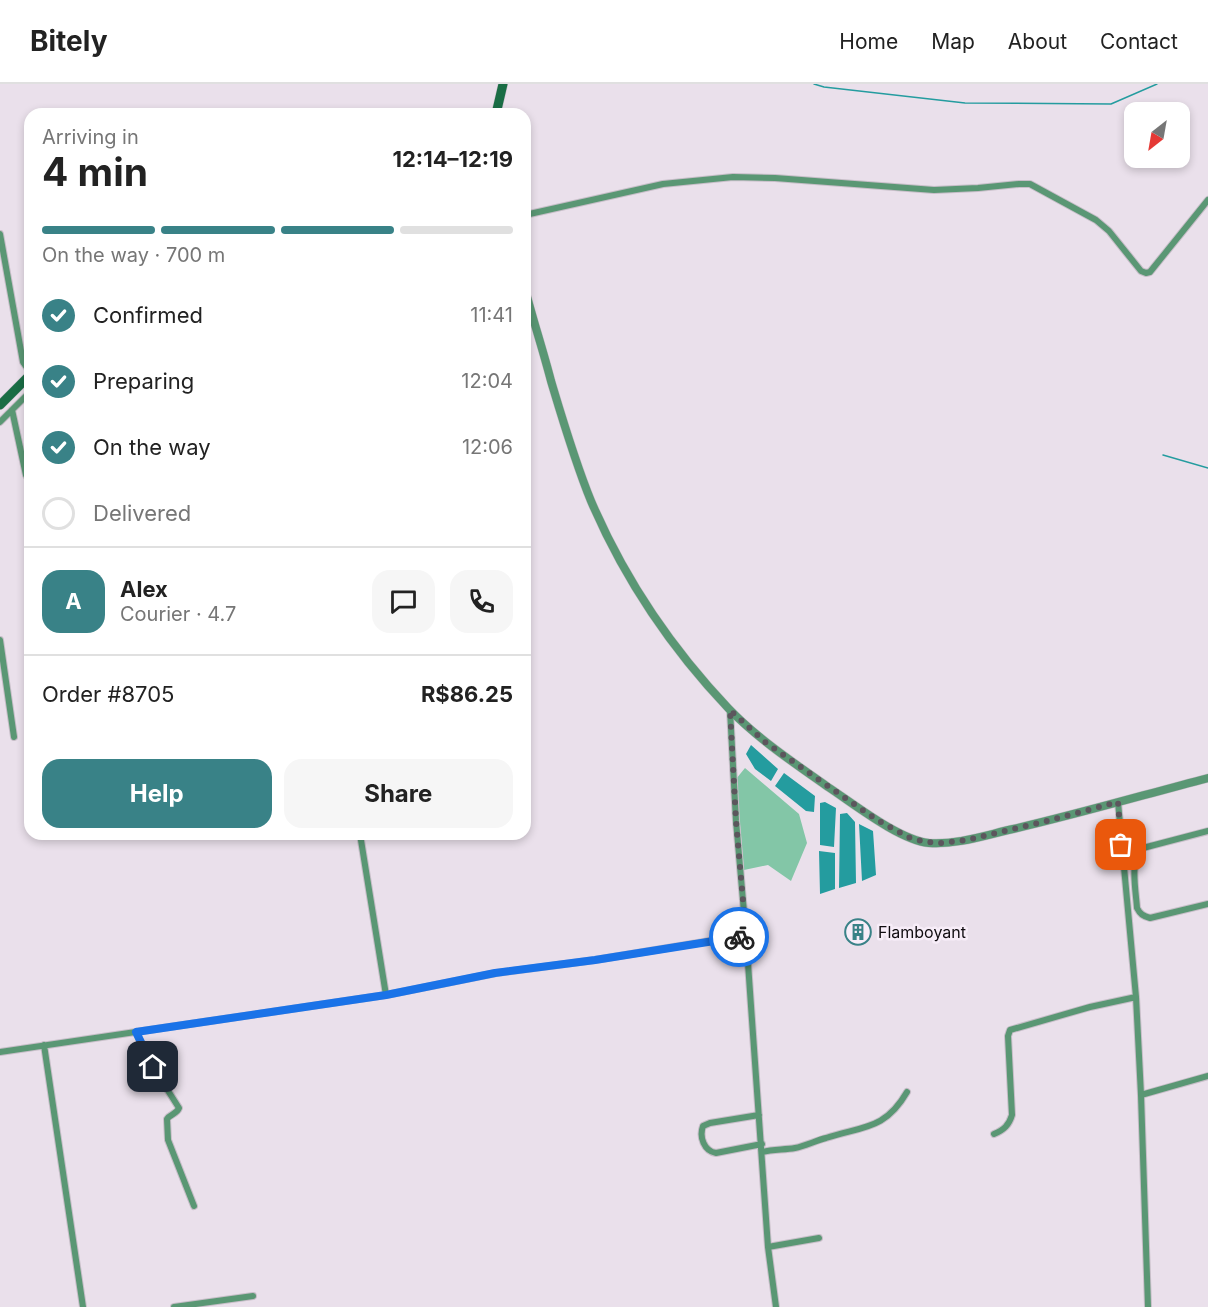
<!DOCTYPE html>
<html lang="en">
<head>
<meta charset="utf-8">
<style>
	:root { --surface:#fff; --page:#f6f6f6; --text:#222; --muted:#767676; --line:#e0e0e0; --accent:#398287 }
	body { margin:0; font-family:Inter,sans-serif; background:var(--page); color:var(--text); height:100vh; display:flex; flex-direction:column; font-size:22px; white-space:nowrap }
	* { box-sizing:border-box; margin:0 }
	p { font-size:20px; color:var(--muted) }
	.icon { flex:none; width:33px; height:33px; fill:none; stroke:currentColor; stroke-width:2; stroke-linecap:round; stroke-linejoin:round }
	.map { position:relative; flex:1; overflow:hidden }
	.side { position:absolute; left:24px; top:24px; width:507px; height:732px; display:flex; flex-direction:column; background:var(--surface); border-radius:18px; box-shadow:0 3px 9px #0003 }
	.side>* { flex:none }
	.needle { width:39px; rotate:211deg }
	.buttons { position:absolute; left:1124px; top:18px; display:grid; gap:12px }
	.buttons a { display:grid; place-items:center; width:66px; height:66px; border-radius:12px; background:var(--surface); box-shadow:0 3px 9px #0003; font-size:30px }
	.pin { position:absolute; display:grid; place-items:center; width:51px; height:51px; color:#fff; margin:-26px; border-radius:12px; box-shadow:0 3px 9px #0006 }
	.courier { position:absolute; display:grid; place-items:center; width:60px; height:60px; margin:-30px; border:4px solid #1a73e8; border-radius:50%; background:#fff; color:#222; box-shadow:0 2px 8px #0007 }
	.summary em { font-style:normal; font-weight:700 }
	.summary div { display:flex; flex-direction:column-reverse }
	.summary { display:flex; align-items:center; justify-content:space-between; height:102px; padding:0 18px }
	h1 { font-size:39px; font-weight:700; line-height:45px }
	.bar { display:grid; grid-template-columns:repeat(4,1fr); gap:9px 6px; align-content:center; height:72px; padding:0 18px }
	.bar i { height:8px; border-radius:4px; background:var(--line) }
	.bar .current { background:var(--accent) }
	.bar p { grid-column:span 4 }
	.line { display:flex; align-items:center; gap:15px; padding:0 18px; border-top:2px solid var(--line) }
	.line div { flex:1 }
	.round { display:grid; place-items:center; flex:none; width:63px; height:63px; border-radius:18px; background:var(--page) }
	ol { padding:0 18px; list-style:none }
	li { display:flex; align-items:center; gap:18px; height:66px }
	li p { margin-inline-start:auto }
	li .icon { padding:6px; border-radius:50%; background:var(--accent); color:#fff; stroke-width:4 }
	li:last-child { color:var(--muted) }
	li i { width:33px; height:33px; border:3px solid var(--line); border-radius:50% }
	.cta { display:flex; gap:12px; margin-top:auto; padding:12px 18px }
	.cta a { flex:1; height:69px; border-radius:18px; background:var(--accent); color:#fff; font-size:24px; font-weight:700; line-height:69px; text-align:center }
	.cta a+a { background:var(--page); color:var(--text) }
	header { display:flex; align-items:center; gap:36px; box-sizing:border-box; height:84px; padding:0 30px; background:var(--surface); border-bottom:2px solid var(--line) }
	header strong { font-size:28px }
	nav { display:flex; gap:33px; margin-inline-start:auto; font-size:21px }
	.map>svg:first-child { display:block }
	.green { fill:#83c6a7 }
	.water { fill:#249c9f }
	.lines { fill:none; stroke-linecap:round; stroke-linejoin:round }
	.stream { stroke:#249c9f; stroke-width:1.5 }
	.minor-casing { stroke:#c7bec8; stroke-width:8 }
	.tertiary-casing { stroke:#c7bec8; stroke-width:9 }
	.secondary-casing { stroke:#c7bec8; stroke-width:10 }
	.minor { stroke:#5a9774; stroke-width:6 }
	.tertiary { stroke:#5a9774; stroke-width:8 }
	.secondary { stroke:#1a6d45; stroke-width:9 }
	.done { stroke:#5c565d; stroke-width:6; stroke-dasharray:0 10.8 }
	.route { stroke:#1a73e8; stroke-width:8 }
	.labels { text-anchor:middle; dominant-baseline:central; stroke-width:5; stroke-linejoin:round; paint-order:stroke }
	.poi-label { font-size:16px; fill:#100c10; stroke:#f7edf8; text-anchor:start }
</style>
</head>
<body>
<header>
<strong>Bitely</strong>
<nav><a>Home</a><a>Map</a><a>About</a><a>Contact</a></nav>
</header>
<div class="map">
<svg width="1208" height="1223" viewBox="0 0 1208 1223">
	<rect width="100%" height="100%" fill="#eae0eb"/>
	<path class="green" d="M745,684L799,730L807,759L791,797L768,781L744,786L736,695Z"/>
	<path class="water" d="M751,661L778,685L771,697L755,685L746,670Z
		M784,689L815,712L814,728L806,727L775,702Z
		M825,718L836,724L834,763L820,761V719Z
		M847,729L855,738L856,799L839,804L840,730Z
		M859,740L873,747L876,791L862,797Z
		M819,767L835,769V805L820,810Z"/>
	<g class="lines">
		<path class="stream" d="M814,0L824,3L965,19L1111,20L1157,0
			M1163,371L1208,384"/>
		<g class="minor-casing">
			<path id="minor" d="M525,131L663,100L733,93L775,94L934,106L978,104L1019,100H1030L1096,136L1109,147L1141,187L1146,189L1150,188L1208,116
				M0,150L23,278L30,288
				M12,326L26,391L30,398
				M0,338L30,308
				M0,556L14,653
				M730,626L736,737L746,851L768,1163L776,1223
				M1118,718L1136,913L1141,1011L1148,1223
				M1208,747L1143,764C1129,775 1136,807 1137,824C1140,830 1143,832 1150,834L1208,820
				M360,750L386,911
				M136,948L153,983L179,1024C177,1030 170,1030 167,1035L168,1056L194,1122
				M44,961L83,1223
				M0,968L386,911L496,889L595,876L746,851
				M1141,1011L1208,992
				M759,1031L710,1039L703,1042C699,1053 704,1067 716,1069L762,1060
				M994,1050C1004,1046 1009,1041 1012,1031L1008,952L1010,946L1090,923L1136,913
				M762,1068C773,1065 784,1066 795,1064C805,1062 815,1057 826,1054C863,1042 885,1046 907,1008
				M768,1163L819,1154
				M174,1223L253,1212"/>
		</g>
		<g class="tertiary-casing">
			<path id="tertiary" d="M525,205C533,236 543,266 551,297C563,337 575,378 591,417C624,494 672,565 729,625C758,655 794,679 828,703C854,720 899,756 929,759C957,761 986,751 1013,745C1078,730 1143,711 1208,694"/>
		</g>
		<g class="secondary-casing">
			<path id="secondary" d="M496,30L503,0
				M0,321L30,291"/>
		</g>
		<use href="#minor" class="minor"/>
		<use href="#tertiary" class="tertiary"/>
		<use href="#secondary" class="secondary"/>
	</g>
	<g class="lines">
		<path class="done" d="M739,853L746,851L736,737L730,626L765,658L825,700L877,736L908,753L925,758L942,759L967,756L1047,737L1118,718L1121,761"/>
		<path class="route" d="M153,983L136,948L386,911L495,889L595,876L739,853"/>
	</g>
	<defs>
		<g id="building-ring" transform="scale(1.35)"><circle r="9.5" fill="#f7edf8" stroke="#398287" stroke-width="1.5"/><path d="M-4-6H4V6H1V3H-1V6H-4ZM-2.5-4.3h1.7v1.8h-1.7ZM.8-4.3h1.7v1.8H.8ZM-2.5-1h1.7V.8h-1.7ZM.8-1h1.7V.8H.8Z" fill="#398287"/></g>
	</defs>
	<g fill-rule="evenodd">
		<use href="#building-ring" x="858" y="848"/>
	</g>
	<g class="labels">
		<g class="poi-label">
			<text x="878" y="848">Flamboyant</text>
		</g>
	</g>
</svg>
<div class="buttons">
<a><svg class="needle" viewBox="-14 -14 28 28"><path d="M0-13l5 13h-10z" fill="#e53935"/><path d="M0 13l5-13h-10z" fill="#767676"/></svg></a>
</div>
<div class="pin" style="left:1121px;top:761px;background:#ea580c"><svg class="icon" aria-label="bag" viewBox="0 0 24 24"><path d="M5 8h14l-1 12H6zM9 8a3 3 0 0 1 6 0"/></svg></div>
<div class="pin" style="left:153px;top:983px;background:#1f2937"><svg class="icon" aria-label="home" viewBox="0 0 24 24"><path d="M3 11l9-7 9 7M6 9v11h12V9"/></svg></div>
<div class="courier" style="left:739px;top:853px"><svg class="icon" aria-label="bike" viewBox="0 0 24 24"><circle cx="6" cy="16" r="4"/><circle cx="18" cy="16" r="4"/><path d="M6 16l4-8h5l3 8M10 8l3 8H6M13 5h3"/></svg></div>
<section class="side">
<div class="summary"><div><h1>4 min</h1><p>Arriving in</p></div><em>12:14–12:19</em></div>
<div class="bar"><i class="current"></i><i class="current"></i><i class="current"></i><i></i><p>On the way · 700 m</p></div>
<ol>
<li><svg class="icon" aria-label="check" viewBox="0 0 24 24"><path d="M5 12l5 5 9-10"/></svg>Confirmed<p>11:41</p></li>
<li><svg class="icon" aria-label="check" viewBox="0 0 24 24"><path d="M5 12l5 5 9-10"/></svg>Preparing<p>12:04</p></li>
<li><svg class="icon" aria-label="check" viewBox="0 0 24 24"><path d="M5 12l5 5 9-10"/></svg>On the way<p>12:06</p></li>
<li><i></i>Delivered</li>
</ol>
<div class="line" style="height:108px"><b class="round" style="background:var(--accent);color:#fff">A</b><div><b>Alex</b><p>Courier · 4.7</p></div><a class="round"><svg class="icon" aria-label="chat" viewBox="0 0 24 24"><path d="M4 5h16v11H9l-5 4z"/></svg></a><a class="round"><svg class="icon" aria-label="phone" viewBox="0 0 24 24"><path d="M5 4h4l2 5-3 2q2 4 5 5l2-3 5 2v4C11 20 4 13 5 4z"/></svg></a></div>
<div class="line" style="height:78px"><div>Order #8705</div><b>R$86.25</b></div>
<div class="cta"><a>Help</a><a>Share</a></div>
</section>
</div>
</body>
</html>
